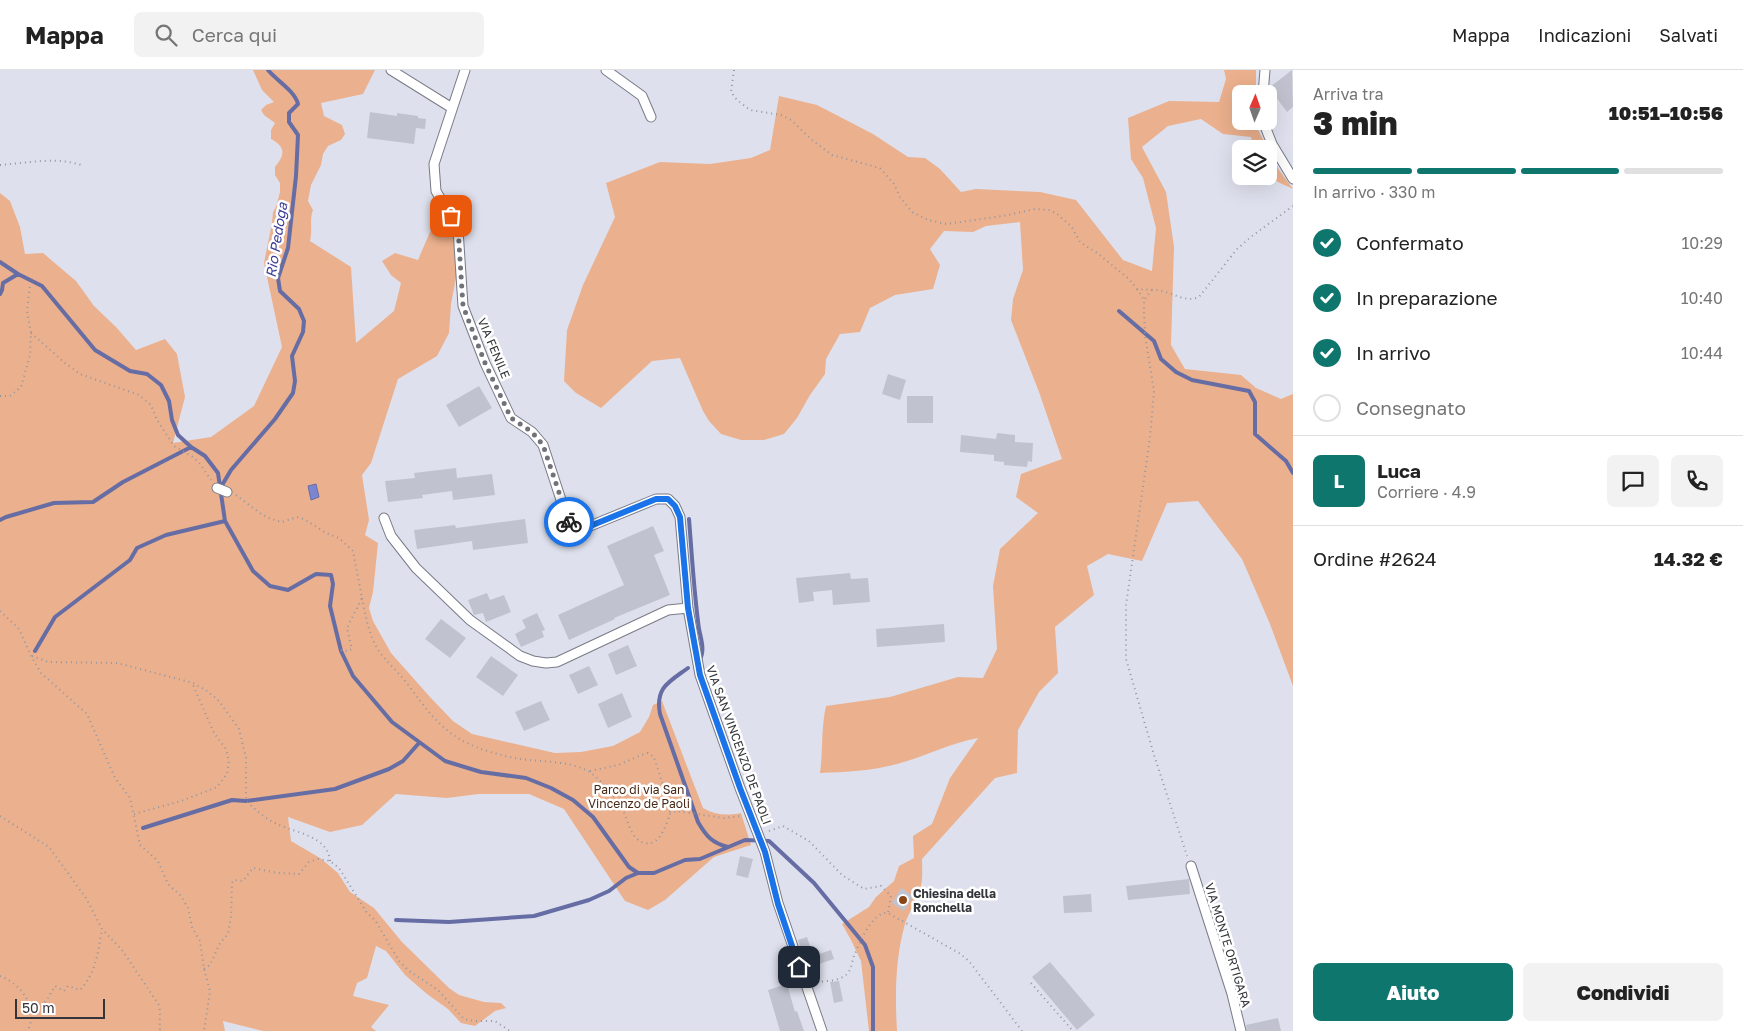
<!DOCTYPE html>
<html lang="it">
<head>
<meta charset="utf-8">
<style>
	:root { --surface:#fff; --page:#f2f2f2; --text:#222; --muted:#767676; --line:#e0e0e0; --accent:#0f766e }
	body { margin:0; font-family:"Golos Text",sans-serif; background:var(--page); color:var(--text); height:100vh; display:flex; flex-direction:column; font-size:19px; white-space:nowrap }
	* { box-sizing:border-box; margin:0 }
	p { font-size:16px; color:var(--muted) }
	.icon { flex:none; width:28px; height:28px; fill:none; stroke:currentColor; stroke-width:2; stroke-linecap:round; stroke-linejoin:round }
	.map { position:relative; flex:1; overflow:hidden }
	.details { display:flex; flex-direction:column; background:var(--surface); width:450px }
	.details>* { flex:none }
	.needle { width:32px; rotate:2deg }
	.buttons { position:absolute; left:1232px; top:15px; display:grid; gap:10px }
	.buttons a { display:grid; place-items:center; width:45px; height:45px; border-radius:8px; background:var(--surface); box-shadow:0 5px 20px #0002; font-size:25px }
	.scale { position:absolute; left:15px; bottom:12px; width:90px; box-sizing:border-box; padding-left:5px; border:2px solid #34353a; border-top:0; font-size:14px; line-height:18px; white-space:nowrap; color:#34353a; -webkit-text-stroke:4px #fff; paint-order:stroke }
	.pin { position:absolute; display:grid; place-items:center; width:42px; height:42px; color:#fff; margin:-21px; border-radius:10px; box-shadow:0 2px 8px #0006 }
	.courier { position:absolute; display:grid; place-items:center; width:50px; height:50px; margin:-25px; border:4px solid #1a73e8; border-radius:50%; background:#fff; color:#222; box-shadow:0 1px 6px #0007 }
	.headline em { font-style:normal; font-weight:800 }
	.headline div { display:flex; flex-direction:column-reverse }
	.headline { display:flex; align-items:center; justify-content:space-between; height:85px; padding:0 20px }
	h1 { font-size:32px; font-weight:800; line-height:38px }
	.bar { display:grid; grid-template-columns:repeat(4,1fr); gap:8px 5px; align-content:center; height:60px; padding:0 20px }
	.bar i { height:6px; border-radius:4px; background:var(--line) }
	.bar .on { background:var(--accent) }
	.bar p { grid-column:span 4 }
	.line { display:flex; align-items:center; gap:12px; padding:0 20px; border-top:1px solid var(--line) }
	.line div { flex:1 }
	.round { display:grid; place-items:center; flex:none; width:52px; height:52px; border-radius:8px; background:var(--page) }
	ol { padding:0 20px; list-style:none }
	li { display:flex; align-items:center; gap:15px; height:55px }
	li p { margin-inline-start:auto }
	li .icon { padding:5px; border-radius:50%; background:var(--accent); color:#fff; stroke-width:4 }
	li:last-child { color:var(--muted) }
	li i { width:28px; height:28px; border:2px solid var(--line); border-radius:50% }
	.primary-button { display:flex; gap:10px; margin-top:auto; padding:10px 20px }
	.primary-button a { flex:1; height:58px; border-radius:8px; background:var(--accent); color:#fff; font-size:20px; font-weight:800; line-height:58px; text-align:center }
	.primary-button a+a { background:var(--page); color:var(--text) }
	header { display:flex; align-items:center; gap:30px; box-sizing:border-box; height:70px; padding:0 25px; background:var(--surface); border-bottom:1px solid var(--line) }
	header strong { font-size:24px }
	nav { display:flex; gap:28px; margin-inline-start:auto; font-size:18px }
	.search { width:350px; height:45px; background:var(--page); display:flex; align-items:center; gap:12px; box-sizing:border-box; padding:0 18px; border-radius:8px; color:var(--muted); font-size:19px }
	main { display:flex; flex:1; min-height:0 }
	.map>svg:first-child { display:block }
	.green { fill:#ebb08d }
	.water { fill:#7b85d1; stroke:#666da4 }
	.lines { fill:none; stroke-linecap:round; stroke-linejoin:round }
	.stream { stroke:#666da4; stroke-width:4 }
	.building { fill:#c0c3cf }
	.street-casing { stroke:#797b87; stroke-width:11 }
	.path { stroke:#94969f; stroke-width:2; stroke-dasharray:1 4; stroke-linecap:butt }
	.street { stroke:#fff; stroke-width:9 }
	.done { stroke:#707179; stroke-width:5; stroke-dasharray:0 9 }
	.route { stroke:#1a73e8; stroke-width:6 }
	.poi-dot { fill:#884516; stroke:#fff; stroke-width:2 }
	.labels { text-anchor:middle; dominant-baseline:central; stroke-width:5; stroke-linejoin:round; paint-order:stroke }
	.street-label { font-size:12px; fill:#34353a; stroke:#fff }
	.park-label { font-size:12px; fill:#492915; stroke:#fff }
	.poi-label { font-size:12px; font-weight:bold; fill:#34353a; stroke:#fff; text-anchor:start }
	.water-label { font-size:14px; font-style:italic; fill:#3b3c97; stroke:#fff }
</style>
</head>
<body>
<header>
<strong>Mappa</strong>
<div class="search"><svg class="icon" aria-label="search" viewBox="0 0 24 24"><circle cx="10" cy="10" r="6"/><path d="M15 15l6 6"/></svg>Cerca qui</div>
<nav><a>Mappa</a><a>Indicazioni</a><a>Salvati</a></nav>
</header>
<main>
<div class="map">
<svg width="1293" height="961" viewBox="0 0 1293 961">
	<rect width="100%" height="100%" fill="#dee1ed"/>
	<path class="green" d="M253,0H375L363,24L321,33L324,46L342,55L345,64L341,70L328,76L323,84L321,95L311,115L308,131L313,140C309,150 313,159 310,171L351,197L356,273L394,241L401,213L391,205L382,191L395,183L418,190L430,162L450,152L458,197L451,234L449,263L437,286L398,309L371,393L362,405L369,450L365,465L378,473L373,522L369,538L373,551L391,583L430,627L453,651L472,664L555,683L581,682L613,676L640,662L649,647L653,635L662,631L703,738C715,745 727,746 741,743L751,775L714,787L665,830L648,840L625,831L564,739L529,724H479L447,728L396,724L362,755L330,762L288,747L291,771L320,788L338,803L350,822L374,838L402,872L449,918L459,925L484,932L501,933L506,938L495,941L475,956L461,953L448,939L427,924L405,905L386,881L376,876L367,908L357,913L353,926L389,935L371,957L376,961H263L223,951L225,961H0V123L10,131L20,157L25,184L43,183L76,211L94,236L116,257L136,280L165,269L177,284L185,327L173,373L211,367L254,336L282,277L264,193L272,153L273,142L276,137L280,122V113L275,105V97C285,85 286,77 271,69V60L275,53L264,45L261,40L266,35L274,32L262,20Z
		M1224,0H1256V24H1241V51H1257V58L1268,79H1253L1251,67L1223,64L1201,49L1168,56L1142,77L1166,122L1174,177L1171,275L1185,299L1241,305L1256,318L1281,329L1293,324V616L1270,554L1242,489L1198,431L1167,433L1142,491L1108,484L1087,496L1094,525L1055,557L1058,603L1039,622L1018,660L1017,703L995,708L922,789C922,797 923,807 921,816C918,830 909,841 905,854C895,889 895,926 897,961H869L861,891L851,870L842,854L869,837L876,827L894,811L899,796L914,788L913,766L932,754L950,708L978,668C950,673 924,687 897,694C871,701 846,702 820,703C823,681 821,658 826,636L890,627L958,607L983,608L997,579L993,516L1000,479L1038,443L1016,427L1021,404L1062,389L1039,322L1011,250L1013,229L1023,200L1020,152L986,156L973,162L944,161L930,179L940,195L933,219L895,225L870,238L860,262L840,264L826,289L825,304L810,325L797,348L784,364L764,370H741L721,364L709,351L703,341L680,288L652,291L601,338L576,323L564,311L567,260L583,215L615,147L606,113L660,92L710,94L751,88L770,80L779,26L817,35L873,64L908,87L925,88L940,99L961,122L976,119L1040,122L1076,130L1123,190L1152,201L1156,158L1143,108L1131,89L1128,48L1169,31L1219,32L1226,9Z
		M1269,81L1279,100L1293,119C1266,107 1269,109 1269,81Z"/>
	<path class="water" d="M316,414L319,427L311,430L308,416Z"/>
	<g class="lines">
		<path class="stream" d="M0,192L18,204L42,216L95,280L130,301L147,304L161,315L169,331L172,350L178,365L191,377L205,386L218,403L225,451L253,501L270,516L288,520L316,504L331,505L333,514L330,536L341,581L353,606L392,652L445,691L481,702L526,708L551,718L573,730L593,747L629,797L638,803H654L685,790L700,789L745,770L769,771L814,813L865,875L873,897V961
			M0,224L2,220L3,213L18,204
			M1119,241L1154,271L1161,289L1176,302L1192,310L1249,321L1255,332V364L1286,391L1293,403
			M221,417L231,400L275,349L293,323L295,311L292,286L303,262L304,251L299,239L280,221L278,208L288,178L296,106L298,65L289,52V43L298,34C295,21 277,11 268,0
			M689,449C692,486 694,523 699,559C701,568 705,581 700,589
			M0,450L6,447L54,433L93,432L123,412L191,377
			M35,581L55,547L130,490L137,478L166,465L225,451
			M688,598C669,612 655,617 660,644L698,752C706,766 712,773 728,777
			M143,758L232,730L246,731L335,719L389,699L403,691L419,673
			M396,850L449,852L534,846L589,830L609,821L626,808L638,803"/>
	</g>
	<path class="building" d="M1292,0L1293,37L1287,42L1270,19V17Z
		M370,42L397,46V43L418,46V48L426,49L425,59L416,58L414,74L367,68Z
		M888,304L906,310L900,330L882,324Z
		M479,316L492,338L459,357L446,335Z
		M907,326H933V353H907Z
		M997,363L1015,365V372L1033,373L1032,392L1028,391L1027,397L1004,395V392L994,391V385L960,382L961,365L996,369Z
		M456,398L457,408L492,404L495,425L453,430L452,421L422,425L423,428L388,432L385,411L415,408L414,403Z
		M525,449L528,473L473,480L472,471L417,479L414,460L455,455L456,458Z
		M653,456L664,481L654,485L670,525L614,548L615,549L569,570L558,545L624,515L607,476Z
		M850,503L851,509L868,508L870,532L833,535L832,520L813,522L814,531L799,533L796,508Z
		M487,523L490,530L504,525L511,542L486,552L483,543L474,545L468,530Z
		M537,543L545,560L542,561L544,567L521,577L515,564L526,558L522,550Z
		M441,549L466,568L450,588L425,569Z
		M944,554L945,572L877,577L876,559Z
		M628,575L637,596L616,605L608,584Z
		M491,586L518,605L503,626L476,607Z
		M589,596L598,615L578,624L569,605Z
		M622,623L632,647L608,658L598,634Z
		M541,631L550,650L524,661L515,642Z
		M740,786L753,789L748,808L736,805Z
		M1189,809L1190,824L1128,830L1126,816Z
		M901,818L913,826L904,841L892,833Z
		M1091,824L1092,842L1064,843L1063,826Z
		M807,867L813,886L831,880L834,889L807,898L798,870Z
		M1050,892L1095,945L1077,960L1032,907Z
		M839,911L843,931L834,933L830,912Z
		M787,914L795,942L797,941L804,961H780L768,920Z
		M1278,948L1281,961H1247L1246,955Z"/>
	<g class="lines">
		<g class="street-casing">
			<path id="street" d="M391,0L452,38
				M465,0L434,94L436,121L458,159L463,236L485,293L511,348L532,362L543,375L565,442L571,454L578,461L656,429H668L675,436L680,447L688,538L700,605L740,718L765,782L778,833L822,961
				M606,0L642,26L651,47
				M1263,24L1265,0
				M1263,51L1272,74L1293,109
				M217,418L227,422
				M384,448L391,466L416,498L470,550L520,586L533,591L546,593L557,592L668,540L688,538
				M1191,796L1232,924L1241,961"/>
		</g>
		<path class="path" d="M734,0L731,22L737,30L750,40L781,45L791,50L812,70L832,85L880,98L894,114L900,127L912,142L928,150L946,154L1003,146L1035,139L1050,140L1057,144L1071,156L1080,172L1097,183L1129,209L1137,219C1145,220 1154,219 1161,221C1174,223 1186,233 1199,227L1237,179L1252,166L1293,136
			M0,95C28,93 57,86 84,96
			M1137,219L1144,230
			M1152,220L1144,230V241L1145,265L1154,321L1150,368L1126,535V589L1154,685L1187,786
			M31,263L65,293L80,304L139,325L151,335L157,350L174,376L193,387L200,394L211,410
			M0,326H10L21,317L30,285L31,263L27,241L30,216
			M236,425L261,444L271,449L282,452L297,447L304,449L326,463L339,468L353,481L362,528L347,558L352,579L348,581L339,580
			M362,528C366,547 369,568 381,584C390,595 401,605 409,616C440,659 456,675 510,687C535,693 565,689 588,701C597,706 614,725 620,734C627,745 630,771 645,773C660,776 666,755 670,744L676,741L724,748L741,746
			M0,541L19,559L31,586L41,603L87,644L115,708L130,728L140,775L158,791L168,814L181,826L188,838L192,857L200,871L204,899L210,921L204,961
			M32,586L48,592L117,593L178,609L193,613L207,621L219,631L239,659L246,688V731C255,739 264,748 275,753C294,763 328,765 330,791
			M590,701L618,695L644,684L648,683L654,687L670,736V744
			M134,744L181,731L210,720L217,717L227,704L229,691L226,679L214,663L193,615
			M0,746L49,777L86,828L102,859L122,880L159,935C161,945 159,952 160,961
			M769,761L783,756L809,771L842,805L864,819L881,816L891,826L888,843
			M204,899L210,895L220,873L228,864L231,846L232,813L234,810L243,811L253,798L277,803L299,804L309,792L318,789L330,791L339,798L367,843L375,850L399,891L409,901L438,920L464,949L474,951H495L510,961
			M0,906C17,912 33,930 31,949C31,953 29,957 28,961
			M817,912C826,911 840,911 847,904C851,900 852,892 854,886C859,874 872,841 888,843L959,883L969,891L1022,961
			M1031,913L1073,961
			M32,948L48,928L55,916L64,921L68,916L80,920C96,903 98,882 102,859"/>
		<use href="#street" class="street"/>
	</g>
	<g class="lines">
		<path class="done" d="M451,146L458,158L463,236L485,293L511,348L532,362L543,375L569,452"/>
		<path class="route" d="M569,452L578,461L656,429H668L675,436L680,447L688,538L700,605L740,718L765,782L778,834L799,897"/>
	</g>
	<circle class="poi-dot" cx="903" cy="830" r="5"/>
	<g class="labels">
		<g class="street-label">
			<text transform="translate(494 278) rotate(67)">VIA FENILE</text>
			<text transform="translate(739 675) rotate(70)">VIA SAN VINCENZO DE PAOLI</text>
			<text transform="translate(1228 875) rotate(73)">VIA MONTE ORTIGARA</text>
		</g>
		<g class="park-label">
			<text x="639" y="719">Parco di via San<tspan x="639" dy="14">Vincenzo de Paoli</tspan></text>
		</g>
		<g class="poi-label">
			<text x="913" y="823">Chiesina della<tspan x="913" dy="14">Ronchella</tspan></text>
		</g>
		<g class="water-label">
			<text transform="translate(276 170) rotate(-81)">Rio Pedoga</text>
		</g>
	</g>
</svg>
<div class="buttons">
<a><svg class="needle" viewBox="-14 -14 28 28"><path d="M0-13l5 13h-10z" fill="#e53935"/><path d="M0 13l5-13h-10z" fill="#767676"/></svg></a>
<a><svg class="icon" aria-label="layers" viewBox="0 0 24 24"><path d="M12 4l9 5-9 5-9-5zM3 14l9 5 9-5"/></svg></a>
</div>
<div class="scale">50 m</div>
<div class="pin" style="left:451px;top:146px;background:#ea580c"><svg class="icon" aria-label="bag" viewBox="0 0 24 24"><path d="M5 8h14l-1 12H6zM9 8a3 3 0 0 1 6 0"/></svg></div>
<div class="pin" style="left:799px;top:897px;background:#1f2937"><svg class="icon" aria-label="home" viewBox="0 0 24 24"><path d="M3 11l9-7 9 7M6 9v11h12V9"/></svg></div>
<div class="courier" style="left:569px;top:452px"><svg class="icon" aria-label="bike" viewBox="0 0 24 24"><circle cx="6" cy="16" r="4"/><circle cx="18" cy="16" r="4"/><path d="M6 16l4-8h5l3 8M10 8l3 8H6M13 5h3"/></svg></div>
</div>
<section class="details">
<div class="headline"><div><h1>3 min</h1><p>Arriva tra</p></div><em>10:51–10:56</em></div>
<div class="bar"><i class="on"></i><i class="on"></i><i class="on"></i><i></i><p>In arrivo · 330 m</p></div>
<ol>
<li><svg class="icon" aria-label="check" viewBox="0 0 24 24"><path d="M5 12l5 5 9-10"/></svg>Confermato<p>10:29</p></li>
<li><svg class="icon" aria-label="check" viewBox="0 0 24 24"><path d="M5 12l5 5 9-10"/></svg>In preparazione<p>10:40</p></li>
<li><svg class="icon" aria-label="check" viewBox="0 0 24 24"><path d="M5 12l5 5 9-10"/></svg>In arrivo<p>10:44</p></li>
<li><i></i>Consegnato</li>
</ol>
<div class="line" style="height:90px"><b class="round" style="background:var(--accent);color:#fff">L</b><div><b>Luca</b><p>Corriere · 4.9</p></div><a class="round"><svg class="icon" aria-label="chat" viewBox="0 0 24 24"><path d="M4 5h16v11H9l-5 4z"/></svg></a><a class="round"><svg class="icon" aria-label="phone" viewBox="0 0 24 24"><path d="M5 4h4l2 5-3 2q2 4 5 5l2-3 5 2v4C11 20 4 13 5 4z"/></svg></a></div>
<div class="line" style="height:65px"><div>Ordine #2624</div><b>14.32 €</b></div>
<div class="primary-button"><a>Aiuto</a><a>Condividi</a></div>
</section>
</main>
</body>
</html>
